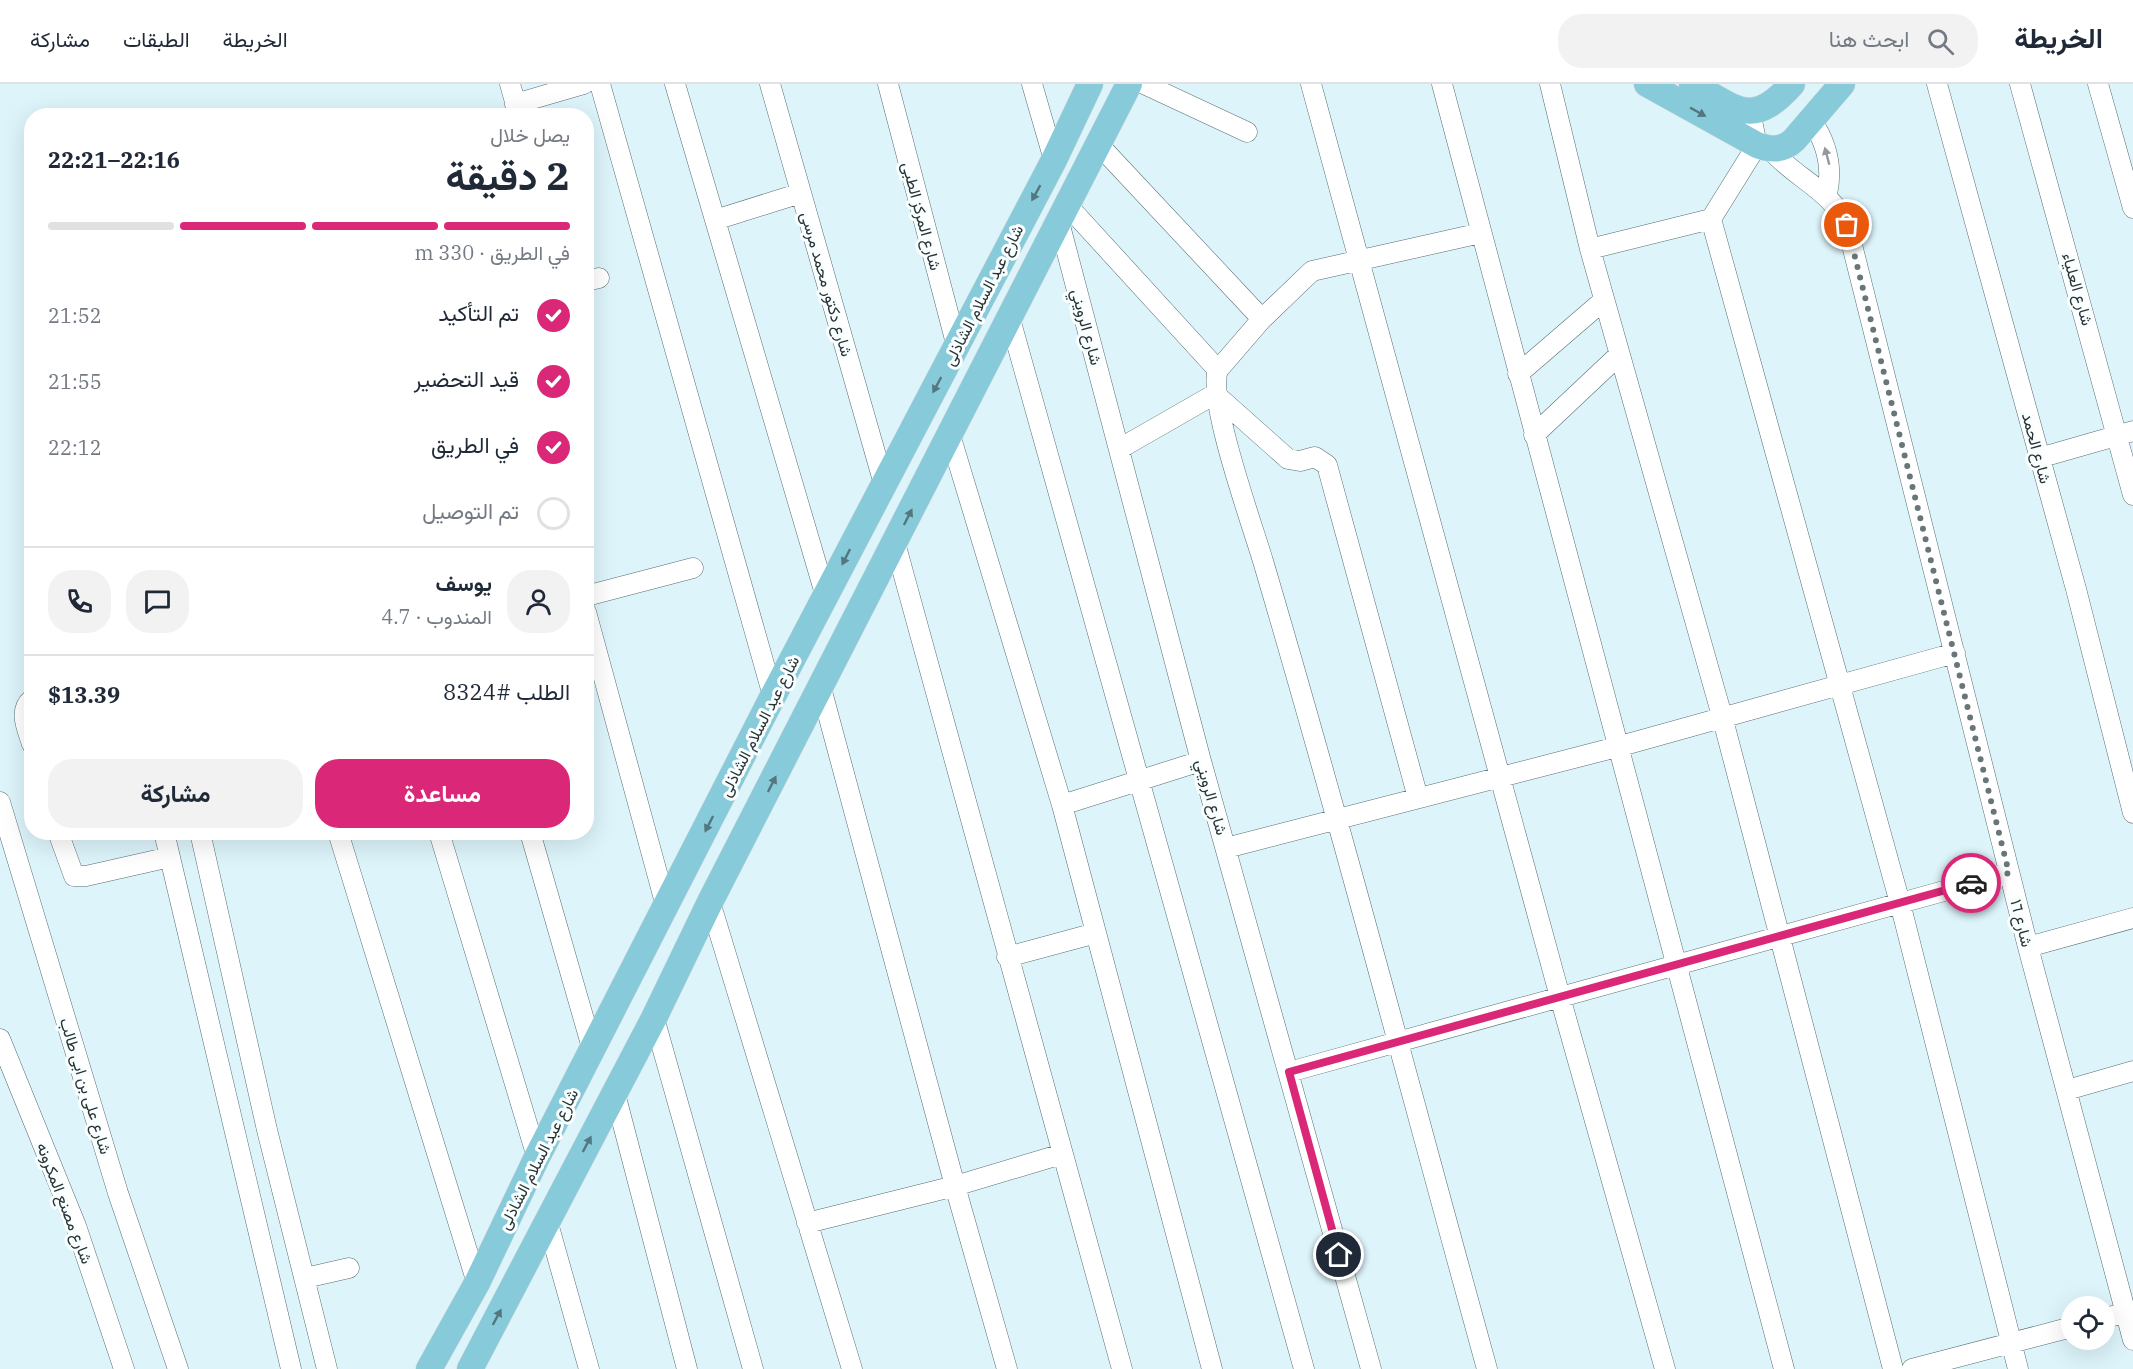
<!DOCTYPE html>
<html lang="ar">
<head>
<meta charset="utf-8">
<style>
	:root { --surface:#fff; --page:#f2f2f3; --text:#1f2937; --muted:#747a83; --line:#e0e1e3; --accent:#db2777 }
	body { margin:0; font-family:"IBM Plex Serif",Vazirmatn,serif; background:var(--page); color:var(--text); direction:rtl; height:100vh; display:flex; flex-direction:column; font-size:22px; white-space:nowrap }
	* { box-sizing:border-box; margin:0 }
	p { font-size:20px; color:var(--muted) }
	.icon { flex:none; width:33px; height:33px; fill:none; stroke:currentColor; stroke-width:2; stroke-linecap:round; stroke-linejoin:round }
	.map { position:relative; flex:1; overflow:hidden; direction:ltr }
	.sheet { position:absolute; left:24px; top:24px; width:570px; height:732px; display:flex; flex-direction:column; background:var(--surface); border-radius:24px; box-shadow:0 6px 24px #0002; direction:rtl }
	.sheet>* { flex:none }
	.tools { position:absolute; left:2061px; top:1212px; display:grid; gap:12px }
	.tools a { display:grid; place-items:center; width:54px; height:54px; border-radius:50%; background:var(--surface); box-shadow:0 6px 24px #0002; font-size:30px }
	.pin { position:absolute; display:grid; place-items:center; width:51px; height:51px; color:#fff; margin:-26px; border:3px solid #fff; border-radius:50%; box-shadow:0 2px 6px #0007 }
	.courier { position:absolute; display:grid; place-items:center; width:60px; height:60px; margin:-30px; border:4px solid #db2777; border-radius:50%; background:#fff; color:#222; box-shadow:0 2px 8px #0007 }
	.overview em { font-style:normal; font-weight:700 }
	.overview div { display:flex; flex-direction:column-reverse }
	.overview { display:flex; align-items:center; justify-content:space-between; height:102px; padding:0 24px }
	h1 { font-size:39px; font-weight:700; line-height:45px }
	.bar { display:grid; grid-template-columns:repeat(4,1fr); gap:9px 6px; align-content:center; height:72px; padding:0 24px }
	.bar i { height:8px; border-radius:4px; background:var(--line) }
	.bar .selected { background:var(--accent) }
	.bar p { grid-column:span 4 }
	.line { display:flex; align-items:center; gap:15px; padding:0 24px; border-top:2px solid var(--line) }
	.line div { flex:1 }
	.round { display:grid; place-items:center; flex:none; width:63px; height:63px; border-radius:24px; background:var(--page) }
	ol { padding:0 24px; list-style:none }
	li { display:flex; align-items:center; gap:18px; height:66px }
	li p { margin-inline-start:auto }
	li .icon { padding:6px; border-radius:50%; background:var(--accent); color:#fff; stroke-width:4 }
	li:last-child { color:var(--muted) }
	li i { width:33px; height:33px; border:3px solid var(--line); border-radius:50% }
	.cta { display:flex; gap:12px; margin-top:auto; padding:12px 24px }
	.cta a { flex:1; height:69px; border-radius:24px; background:var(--accent); color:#fff; font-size:24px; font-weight:700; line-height:69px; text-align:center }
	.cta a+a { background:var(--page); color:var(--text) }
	header { display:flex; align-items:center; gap:36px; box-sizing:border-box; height:84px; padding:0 30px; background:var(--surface); border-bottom:2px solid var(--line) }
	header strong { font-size:28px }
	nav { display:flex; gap:33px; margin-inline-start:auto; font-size:21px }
	.search { width:420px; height:54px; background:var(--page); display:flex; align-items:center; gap:15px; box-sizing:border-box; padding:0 21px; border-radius:24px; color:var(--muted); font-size:22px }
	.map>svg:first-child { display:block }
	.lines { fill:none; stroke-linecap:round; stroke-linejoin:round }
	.minor-casing { stroke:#596d72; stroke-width:21 }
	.major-casing { stroke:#d4d6d6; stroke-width:27 }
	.minor { stroke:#fff; stroke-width:20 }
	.major { stroke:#87cbda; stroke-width:26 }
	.oneway { fill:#53777f }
	.oneway2 { fill:#94989a }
	.done { stroke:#68767a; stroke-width:6; stroke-dasharray:0 10.8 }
	.route { stroke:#db2777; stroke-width:8 }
	.labels { text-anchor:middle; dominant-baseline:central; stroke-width:6; stroke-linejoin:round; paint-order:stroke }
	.street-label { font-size:16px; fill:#293234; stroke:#f9feff }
</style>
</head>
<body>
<header>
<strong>الخريطة</strong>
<div class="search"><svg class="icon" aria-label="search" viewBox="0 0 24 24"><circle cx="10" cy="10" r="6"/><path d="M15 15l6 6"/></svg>ابحث هنا</div>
<nav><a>الخريطة</a><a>الطبقات</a><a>مشاركة</a></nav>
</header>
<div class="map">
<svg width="2133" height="1285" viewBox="0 0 2133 1285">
	<rect width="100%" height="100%" fill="#ddf4fb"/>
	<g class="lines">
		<g class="minor-casing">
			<path id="minor" d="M510,0L519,32
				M600,0L773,612
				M675,0L826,513
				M770,0L884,400
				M888,0L957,263
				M1032,0L1054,76
				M1144,0L1247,48
				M1311,0L1560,913L1665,1285
				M1442,0L1784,1285
				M1550,0L1590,165L1722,632L1893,1285
				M1937,0L2076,505L2133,729
				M2020,0L2133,411
				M2098,0L2133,124
				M515,20L584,0
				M1811,36C1827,59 1833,83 1827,110
				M1099,61L1262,235
				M1771,66C1795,94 1831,106 1847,141L2028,863L2133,1256
				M1068,122L1218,286
				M1711,135L1900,819L2018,1285
				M715,136L801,109
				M1059,138L1201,677L1371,1285
				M1481,149L1312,187L1262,235L1218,286C1207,315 1252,440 1263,477C1342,745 1413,1016 1487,1285
				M1590,165L1711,135L1757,61L1750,27
				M586,197L599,194
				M1010,235L1304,1285
				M1518,290L1604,216
				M950,351L1062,721L1212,1285
				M1534,351L1619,271
				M1119,365L1215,310L1288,375L1300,377L1315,373L1327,381L1418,714
				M2039,374L2133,347
				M895,459L1122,1285
				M586,512L693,484
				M586,528L666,822
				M821,604L955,1102L1007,1285
				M32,615C18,627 27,644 32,660
				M0,718L118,1109L178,1285
				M1062,721L1201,677
				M58,748L74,792H86L170,773
				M164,748L291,1285
				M200,748L267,1046L327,1285
				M338,748L477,1199
				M439,748L537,1073
				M530,748L593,967
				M1226,764L1617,663L1955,569
				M710,818L852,1285
				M2028,863L2133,834
				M1007,873L1096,849
				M654,934L753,1285
				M0,955L76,1142L124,1285
				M1289,988L2009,789
				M614,1006L687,1285
				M2067,1006L2133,987
				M547,1136L589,1285
				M807,1139L955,1102L1062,1070
				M305,1194L349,1184
				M2104,1234L2126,1229
				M1912,1285L2072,1243"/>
		</g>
		<g class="major-casing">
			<path id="major" d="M1647,0L1757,61C1771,66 1782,67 1794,56L1842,0
				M1692,0C1737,25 1752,45 1792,0
				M429,1285L477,1199L537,1073L773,612L1054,76L1090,0
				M470,1285L654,934L710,818L1129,0"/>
		</g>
		<use href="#minor" class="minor"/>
		<use href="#major" class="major"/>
	</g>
	<defs><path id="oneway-solid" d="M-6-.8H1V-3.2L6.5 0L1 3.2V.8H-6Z" transform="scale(1.5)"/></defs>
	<g class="oneway">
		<use href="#oneway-solid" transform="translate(1698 28) rotate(29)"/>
		<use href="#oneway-solid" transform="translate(1036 109) rotate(119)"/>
		<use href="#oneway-solid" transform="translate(937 301) rotate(118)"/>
		<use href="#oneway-solid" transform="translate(908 433) rotate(-63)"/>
		<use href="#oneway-solid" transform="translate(846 473) rotate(117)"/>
		<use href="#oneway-solid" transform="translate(772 700) rotate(-63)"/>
		<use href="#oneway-solid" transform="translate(709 740) rotate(117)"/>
		<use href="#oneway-solid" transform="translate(587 1060) rotate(-62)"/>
		<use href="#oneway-solid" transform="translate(497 1233) rotate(-62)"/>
	</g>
	<use class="oneway2" href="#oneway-solid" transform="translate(1827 72) rotate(-105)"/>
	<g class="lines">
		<path class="done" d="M1847,141L2009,789L1971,799"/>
		<path class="route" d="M1339,1171L1289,988L1971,799"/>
	</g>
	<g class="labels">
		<g class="street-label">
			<text transform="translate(922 132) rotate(75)">شارع المركز الطبى</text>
			<text transform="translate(827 200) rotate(74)">شارع دكتور محمد مرسى</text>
			<text transform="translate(2078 205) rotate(74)">شارع العلياء</text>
			<text transform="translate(983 211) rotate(-63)">شارع عبد السلام الشاذلى</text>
			<text transform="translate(1087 243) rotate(75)">شارع الرويني</text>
			<text transform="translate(2037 364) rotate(75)">شارع الحمد</text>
			<text transform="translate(759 642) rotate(-63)">شارع عبد السلام الشاذلى</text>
			<text transform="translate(1212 713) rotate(74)">شارع الرويني</text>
			<text transform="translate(2022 839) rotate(76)">شارع ١٦</text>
			<text transform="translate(86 1002) rotate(73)">شارع على بن ابى طالب</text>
			<text transform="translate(538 1075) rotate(-63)">شارع عبد السلام الشاذلى</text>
			<text transform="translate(65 1119) rotate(69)">شارع مصنع المكرونه</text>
		</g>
	</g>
</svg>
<div class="tools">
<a><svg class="icon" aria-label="locate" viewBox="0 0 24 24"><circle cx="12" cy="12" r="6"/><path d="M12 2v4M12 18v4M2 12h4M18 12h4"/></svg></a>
</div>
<div class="pin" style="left:1847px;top:141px;background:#ea580c"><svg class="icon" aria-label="bag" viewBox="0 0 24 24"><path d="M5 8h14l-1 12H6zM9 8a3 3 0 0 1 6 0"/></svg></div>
<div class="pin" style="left:1339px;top:1171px;background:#1f2937"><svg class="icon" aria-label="home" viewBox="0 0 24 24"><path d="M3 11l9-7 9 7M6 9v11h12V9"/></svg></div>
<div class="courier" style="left:1971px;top:799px"><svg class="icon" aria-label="car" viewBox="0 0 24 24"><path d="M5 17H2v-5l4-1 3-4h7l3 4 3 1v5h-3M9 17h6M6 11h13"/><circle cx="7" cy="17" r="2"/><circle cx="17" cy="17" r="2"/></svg></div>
<section class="sheet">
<div class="overview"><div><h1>2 دقيقة</h1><p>يصل خلال</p></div><em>22:16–22:21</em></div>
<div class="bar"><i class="selected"></i><i class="selected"></i><i class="selected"></i><i></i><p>في الطريق · 330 m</p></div>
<ol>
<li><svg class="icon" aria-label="check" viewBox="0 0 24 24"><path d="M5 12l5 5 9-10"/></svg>تم التأكيد<p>21:52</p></li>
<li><svg class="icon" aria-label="check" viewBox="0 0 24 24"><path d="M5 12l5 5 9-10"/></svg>قيد التحضير<p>21:55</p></li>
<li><svg class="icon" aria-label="check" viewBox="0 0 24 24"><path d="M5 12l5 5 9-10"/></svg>في الطريق<p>22:12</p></li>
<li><i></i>تم التوصيل</li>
</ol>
<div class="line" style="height:108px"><a class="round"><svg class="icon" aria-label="person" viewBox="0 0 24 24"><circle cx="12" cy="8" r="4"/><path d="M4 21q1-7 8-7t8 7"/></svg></a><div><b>يوسف</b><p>المندوب · 4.7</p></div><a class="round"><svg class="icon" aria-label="chat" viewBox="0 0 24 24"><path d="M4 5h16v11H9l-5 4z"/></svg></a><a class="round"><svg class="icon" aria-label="phone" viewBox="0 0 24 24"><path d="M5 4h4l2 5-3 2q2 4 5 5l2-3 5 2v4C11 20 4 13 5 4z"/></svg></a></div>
<div class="line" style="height:78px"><div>الطلب #8324</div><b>$13.39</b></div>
<div class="cta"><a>مساعدة</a><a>مشاركة</a></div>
</section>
</div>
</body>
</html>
